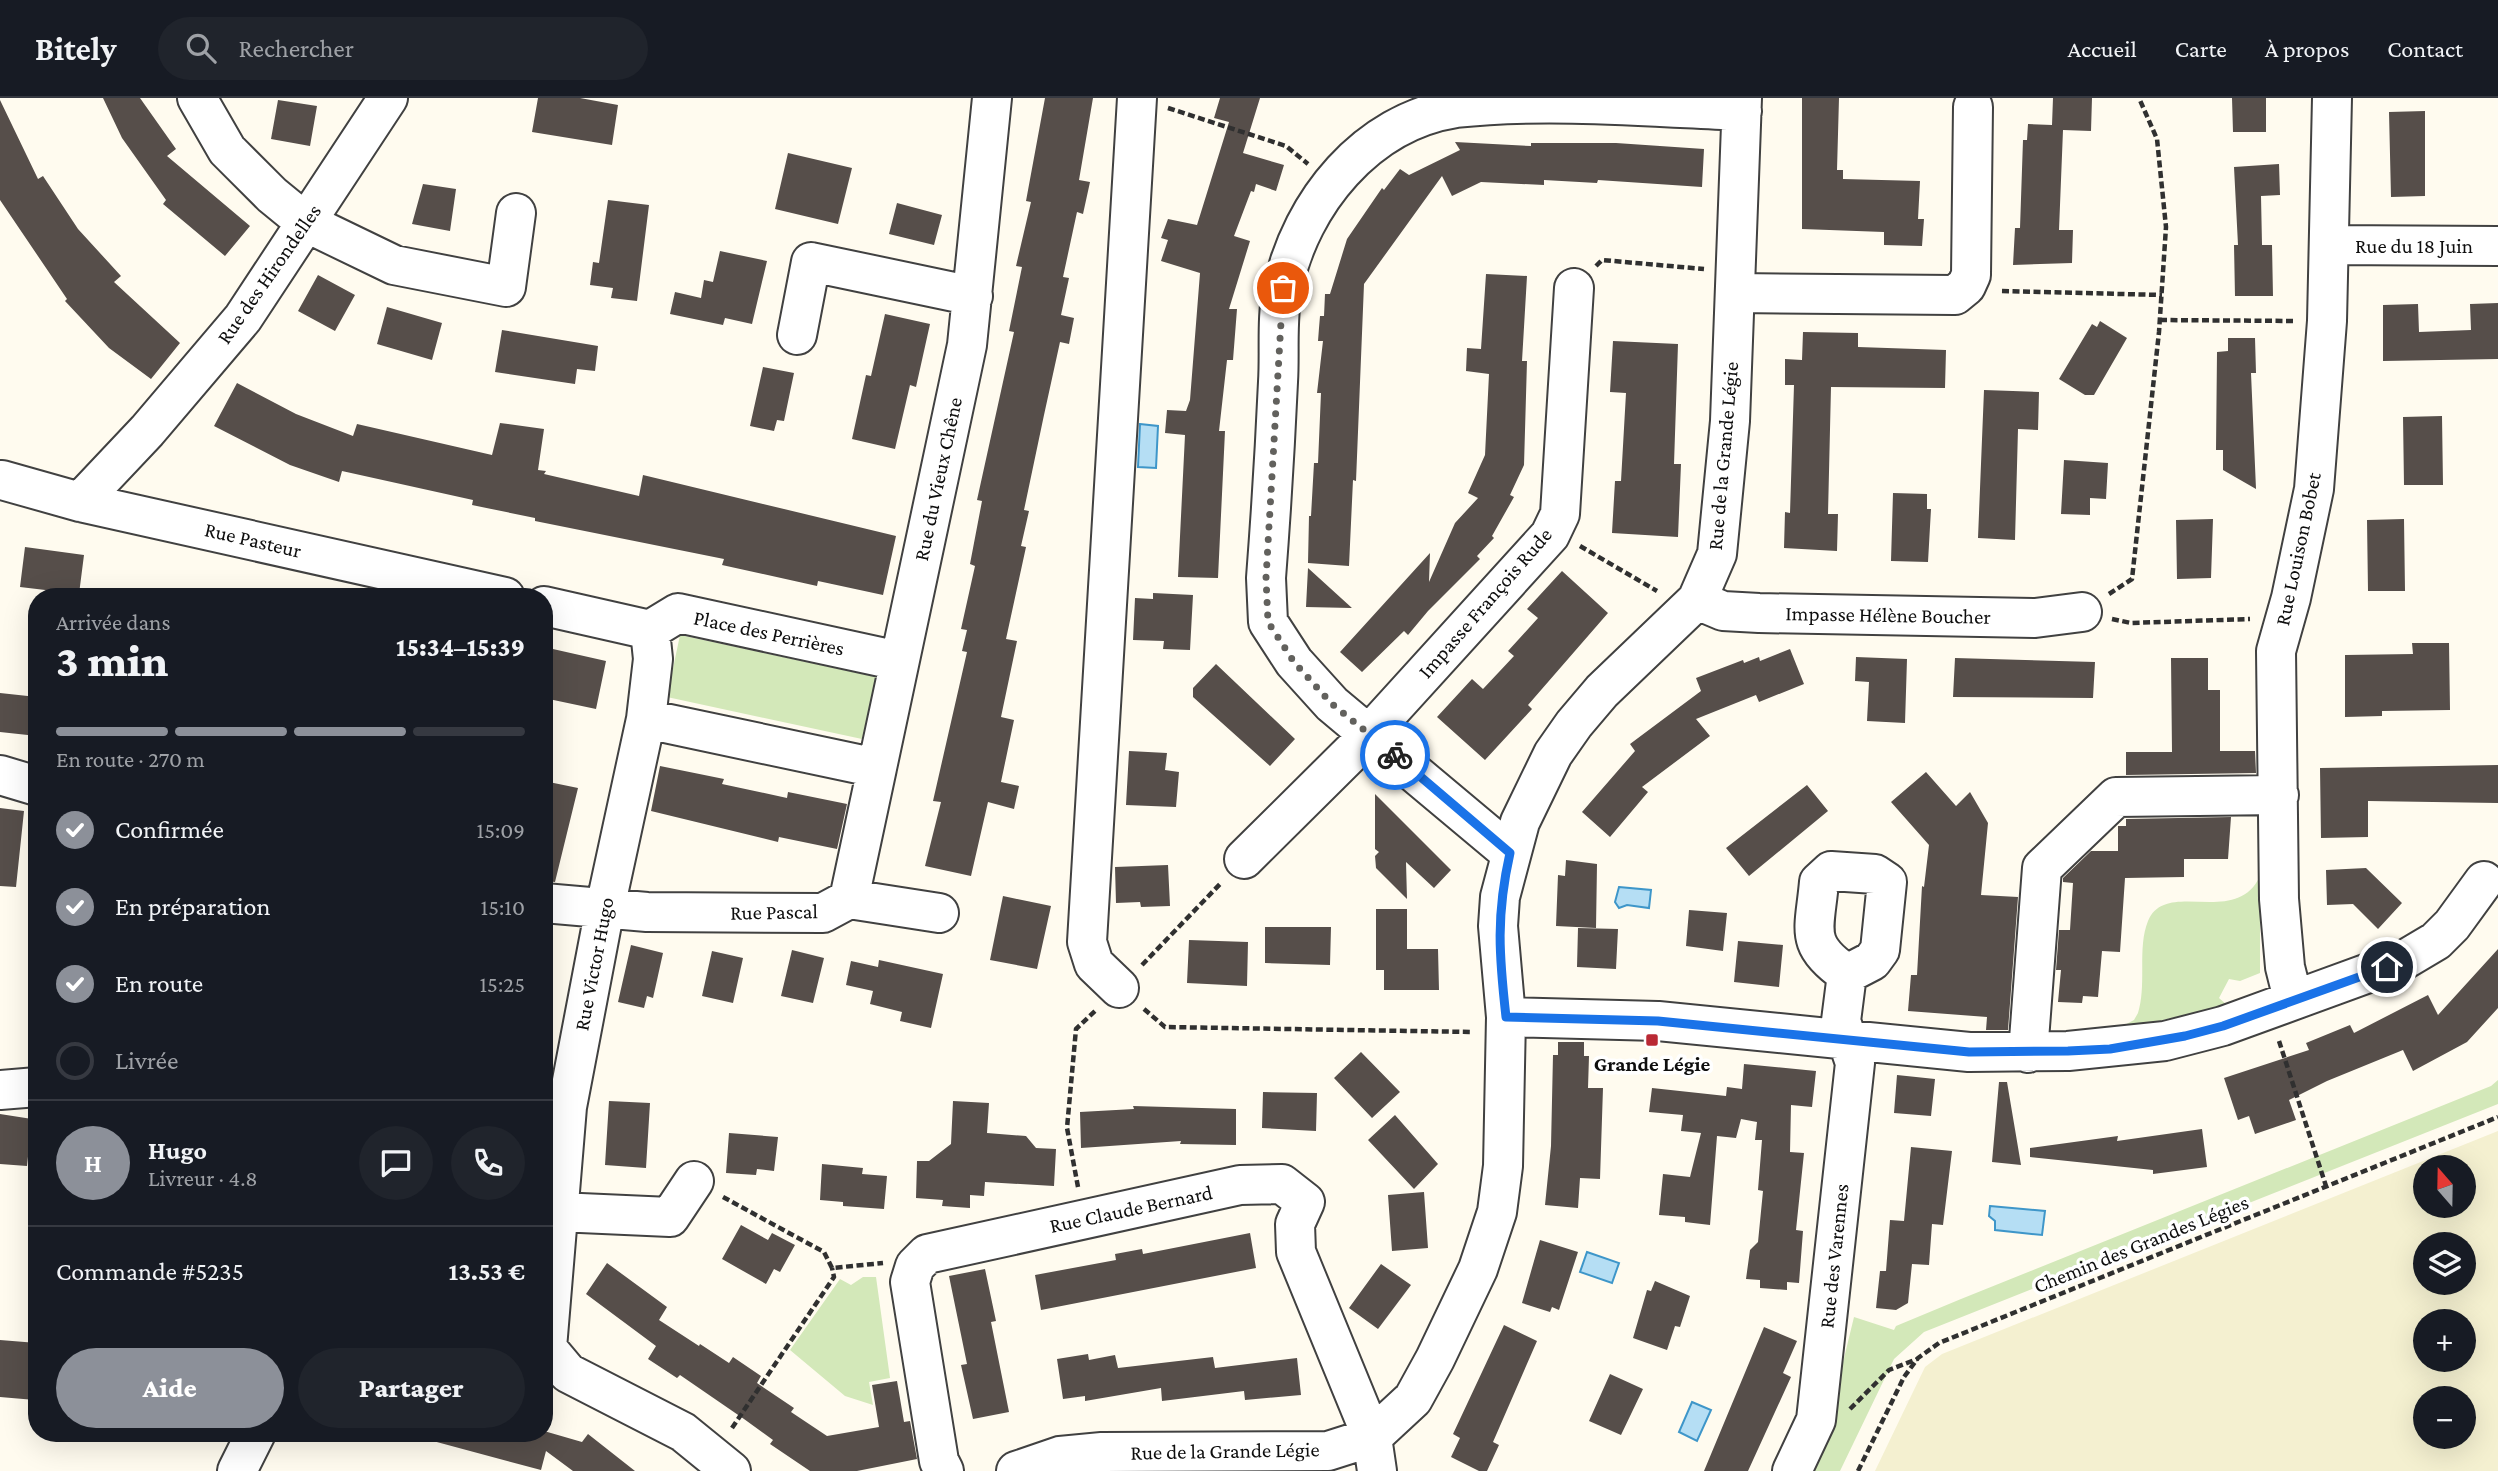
<!DOCTYPE html>
<html lang="fr">
<head>
<meta charset="utf-8">
<style>
	:root { --surface:#171b24; --page:#20242c; --text:#f1f3f6; --muted:#9ea1a6; --line:#363941; --accent:#8c9099 }
	body { margin:0; font-family:"Crimson Pro",serif; background:var(--page); color:var(--text); height:100vh; display:flex; flex-direction:column; font-size:26px; white-space:nowrap }
	* { box-sizing:border-box; margin:0 }
	p { font-size:23px; color:var(--muted) }
	.icon { flex:none; width:38px; height:38px; fill:none; stroke:currentColor; stroke-width:2; stroke-linecap:round; stroke-linejoin:round }
	.map { position:relative; flex:1; overflow:hidden }
	.side { position:absolute; left:28px; top:490px; width:525px; height:854px; display:flex; flex-direction:column; background:var(--surface); border-radius:28px; box-shadow:0 7px 28px #0002 }
	.side>* { flex:none }
	.needle { width:46px; rotate:340deg }
	.fabs { position:absolute; left:2413px; top:1057px; display:grid; gap:14px }
	.fabs a { display:grid; place-items:center; width:63px; height:63px; border-radius:50%; background:var(--surface); box-shadow:0 7px 28px #0002; font-size:35px }
	.pin { position:absolute; display:grid; place-items:center; width:60px; height:60px; color:#fff; margin:-30px; border:4px solid #fff; border-radius:50%; box-shadow:0 2px 7px #0007 }
	.courier { position:absolute; display:grid; place-items:center; width:70px; height:70px; margin:-35px; border:5px solid #1a73e8; border-radius:50%; background:#fff; color:#222; box-shadow:0 2px 9px #0007 }
	.summary em { font-style:normal; font-weight:800 }
	.summary div { display:flex; flex-direction:column-reverse }
	.summary { display:flex; align-items:center; justify-content:space-between; height:119px; padding:0 28px }
	h1 { font-size:46px; font-weight:800; line-height:52px }
	.bar { display:grid; grid-template-columns:repeat(4,1fr); gap:10px 7px; align-content:center; height:84px; padding:0 28px }
	.bar i { height:9px; border-radius:5px; background:var(--line) }
	.bar .on { background:var(--accent) }
	.bar p { grid-column:span 4 }
	.line { display:flex; align-items:center; gap:18px; padding:0 28px; border-top:2px solid var(--line) }
	.line div { flex:1 }
	.round { display:grid; place-items:center; flex:none; width:74px; height:74px; border-radius:37px; background:var(--page) }
	ol { padding:0 28px; list-style:none }
	li { display:flex; align-items:center; gap:21px; height:77px }
	li p { margin-inline-start:auto }
	li .icon { padding:7px; border-radius:50%; background:var(--accent); color:#fff; stroke-width:4 }
	li:last-child { color:var(--muted) }
	li i { width:38px; height:38px; border:4px solid var(--line); border-radius:50% }
	.primary-button { display:flex; gap:14px; margin-top:auto; padding:14px 28px }
	.primary-button a { flex:1; height:80px; border-radius:42px; background:var(--accent); color:#fff; font-size:28px; font-weight:800; line-height:80px; text-align:center }
	.primary-button a+a { background:var(--page); color:var(--text) }
	header { display:flex; align-items:center; gap:42px; box-sizing:border-box; height:98px; padding:0 35px; background:var(--surface); border-bottom:2px solid var(--line) }
	header strong { font-size:33px }
	nav { display:flex; gap:38px; margin-inline-start:auto; font-size:24px }
	.search { width:490px; height:63px; background:var(--page); display:flex; align-items:center; gap:18px; box-sizing:border-box; padding:0 24px; border-radius:38px; color:var(--muted); font-size:26px }
	.map>svg:first-child { display:block }
	.farmland { fill:#f4f0d0; fill-rule:evenodd }
	.green { fill:#d3e8b9 }
	.water { fill:#b5def4; stroke:#3e96c9; stroke-width:2 }
	.building { fill:#564e4a }
	.lines { fill:none; stroke-linecap:round; stroke-linejoin:round }
	.minor-casing { stroke:#414141; stroke-width:42 }
	.path { stroke:#303030; stroke-width:4.5; stroke-dasharray:7 3.5; stroke-linecap:butt }
	.minor { stroke:#fff; stroke-width:38 }
	.done { stroke:#62615d; stroke-width:7; stroke-dasharray:0 12.6 }
	.route { stroke:#1a73e8; stroke-width:9 }
	.poi-dot { fill:#ba2934; stroke:#fff; stroke-width:2.5 }
	.labels { text-anchor:middle; dominant-baseline:central; stroke-width:7; stroke-linejoin:round; paint-order:stroke }
	.street-label { font-size:21px; fill:#0e0e0e; stroke:#fff }
	.poi-label { font-size:21px; font-weight:bold; fill:#0e0e0e; stroke:#fff }
</style>
</head>
<body>
<header>
<strong>Bitely</strong>
<div class="search"><svg class="icon" aria-label="search" viewBox="0 0 24 24"><circle cx="10" cy="10" r="6"/><path d="M15 15l6 6"/></svg>Rechercher</div>
<nav><a>Accueil</a><a>Carte</a><a>À propos</a><a>Contact</a></nav>
</header>
<div class="map">
<svg width="2498" height="1373" viewBox="0 0 2498 1373">
	<rect width="100%" height="100%" fill="#fffbef"/>
	<path class="farmland" d="M2498,1033V1373H1875L1925,1269L1942,1256ZM2426,1069H2464V1108H2426ZM2426,1146H2464V1185H2426ZM2426,1223H2464V1262H2426ZM2426,1300H2464V1339H2426Z"/>
	<path class="green" d="M680,537L876,579L862,641L667,599Z
		M2260,778V875L2240,883L2229,881L2219,900L2227,907L2133,929L2119,930L2134,922L2138,915C2147,886 2137,850 2148,823C2166,780 2236,830 2260,778Z
		M2498,982V1006L1924,1234L1894,1261L1840,1373H1806L1829,1322L1854,1219L1894,1232L1896,1228L1961,1201L2491,988Z
		M863,1179H876L890,1280L869,1284L873,1307L845,1298L790,1252L840,1181L851,1187Z"/>
	<path class="water" d="M1140,326L1158,328L1156,370L1138,369Z
		M1619,789L1651,792L1649,810L1627,807L1619,810L1615,804Z
		M1990,1108L2045,1113L2042,1137L1995,1132V1123L1989,1118Z
		M1587,1154L1619,1165L1612,1185L1580,1174Z
		M1692,1304L1711,1312L1697,1343L1679,1334Z"/>
	<path class="building" d="M103,0H140L176,51L167,58L250,128L225,158L163,106L166,102L122,40Z
		M538,0H580L618,7L612,47L532,34Z
		M1045,0H1093L1079,82L1090,84L1083,116L1077,114L1063,179L1069,180L1061,217L1074,220L1069,246L1060,244L1044,317L1024,412L1029,413L1021,448L1026,449L1006,541L1017,543L1001,619L1014,622L1001,684L1019,688L1014,711L988,704L971,778L925,768L941,704L933,703L967,554L962,553L967,532L961,531L975,468L970,466L982,403L977,402L1014,234L1009,233L1022,169L1016,168L1031,104L1026,103Z
		M1220,0H1260L1243,55L1284,67L1276,93L1256,86L1254,94L1251,93L1234,138L1250,143L1229,211H1237L1233,262H1227L1219,333H1225L1218,480L1178,479L1185,337L1165,335L1167,312L1186,313L1190,302L1200,175L1161,163L1168,142L1161,140L1168,121L1197,127L1229,24L1214,20Z
		M1802,0H1839L1837,72H1843V81L1920,83L1918,121H1924L1922,148L1884,147V134L1802,131Z
		M2053,0H2092L2091,33L2063,32L2059,132H2073L2072,165L2013,167L2015,130H2020L2023,42H2027L2028,26L2052,27Z
		M2232,0H2266V34H2233Z
		M0,2L38,81L43,78L78,131L121,178L114,184L180,245L151,281L109,250L65,203L67,201L0,102Z
		M278,2L317,8L310,48L271,41Z
		M2425,13V98L2391,99L2389,14Z
		M1455,44L1531,48V45H1616L1704,51L1702,89L1598,82L1597,85L1544,82V87L1481,84L1452,98L1442,78L1364,186L1356,383L1353,382L1349,468L1308,465L1309,418H1311L1314,365H1318L1321,295H1317L1323,243H1318L1319,230L1320,218H1324L1325,196H1330L1347,141L1382,90L1384,92L1400,71L1409,77L1460,52Z
		M788,55L852,70L838,126L775,111Z
		M2279,66L2280,97L2261,98L2262,147H2272L2273,198H2235L2234,147H2238L2234,69Z
		M423,86L456,91L450,133L412,126Z
		M608,102L649,107L637,203L611,200L613,190L590,187L593,164L599,165Z
		M897,105L942,117L934,147L889,136Z
		M720,153L767,163L752,226L725,220L723,227L670,216L675,194L701,200L704,182L713,184Z
		M1486,176L1527,178L1522,263H1527L1524,367L1510,397L1514,399L1492,438L1494,440L1477,458L1480,461L1428,513L1408,537L1404,533L1362,574L1340,554L1430,455L1429,484L1455,425L1478,400L1468,395L1485,357L1489,276L1466,273L1467,250L1481,251Z
		M318,177L355,197L335,233L298,213Z
		M2498,205V261L2383,263V207L2418,206L2419,234L2471,232L2470,206Z
		M387,209L442,225L432,262L377,246Z
		M885,216L930,226L916,289L910,287L895,351L852,341L866,277L871,278Z
		M2100,223L2127,240L2094,297H2085L2059,281L2092,226L2097,229Z
		M502,232L598,248L595,273L577,271L575,286L495,274Z
		M1803,234L1858,235V249L1946,252L1945,290L1831,289L1828,416H1838L1837,453L1784,450L1785,414L1790,415L1794,287H1785V261L1802,262Z
		M2228,240H2255L2256,275H2251L2256,391L2223,372V352H2216L2217,254L2228,253Z
		M1613,243L1678,246L1674,366H1681L1678,439L1612,435L1615,383H1621L1626,295L1610,294Z
		M763,269L794,275L784,323L777,322L774,333L750,328Z
		M237,285L296,316L353,338L357,326L492,357L500,325L544,331L538,372L546,373L544,376L639,398L643,377L896,438L883,497L818,483L817,488L722,467L724,461L535,423V420L472,407L473,402L342,373L339,384L290,367L214,328Z
		M1984,292L2039,294L2038,332L2018,331L2015,442L1978,440Z
		M2442,318L2443,387H2404L2403,319Z
		M2064,362L2108,365L2106,401L2090,400V417L2061,416Z
		M1893,395L1927,396V411H1931L1928,464L1891,463Z
		M2213,421L2211,480L2177,481L2176,422Z
		M2404,421L2405,493H2368L2367,422Z
		M25,449L84,457L79,496L20,489Z
		M1308,470L1352,510L1306,509Z
		M1562,473L1608,515L1528,607L1532,611L1485,662L1437,619L1472,581L1483,591L1514,558L1508,553L1538,520L1527,511Z
		M1153,495L1193,497L1190,552L1163,551L1164,543L1133,542L1135,500L1153,501Z
		M2412,545H2449L2450,612L2382,613V618L2345,619V557L2413,556Z
		M544,549L606,563L596,611L544,600Z
		M1790,551L1804,586L1759,604L1756,597L1696,621L1710,638L1642,689L1648,694L1610,739L1582,714L1635,653L1630,646L1701,593L1696,580L1743,562L1744,565L1759,559L1760,563Z
		M1856,559L1907,561L1905,625L1867,623L1869,584L1855,583Z
		M1955,560L2095,564L2093,600L1953,599Z
		M2171,560H2208V592H2220V653H2255L2256,675L2126,677V654H2172Z
		M1216,566L1295,641L1270,668L1193,599V590Z
		M0,595L37,599V638L0,634Z
		M1129,653L1167,655L1165,672L1179,674L1176,709L1126,707Z
		M2498,667V705L2368,703V739L2321,740L2320,670Z
		M660,668L724,681L722,686L787,700L788,694L847,706L837,751L779,739L778,744L651,713Z
		M1926,674L1956,708L1970,694L1988,725L1981,797L2018,799L2008,932H1986L1987,919L1908,913L1911,877H1917L1922,788L1924,789L1929,747L1891,704Z
		M544,683L578,690L555,784L544,783Z
		M1807,687L1828,713L1749,778L1726,750Z
		M1375,696L1451,772L1434,790L1406,764L1407,801L1376,770L1375,758L1379,754L1375,751Z
		M0,710L24,713L16,789L0,788Z
		M2231,719L2228,761H2184V779L2125,780L2120,854L2102,853L2098,899L2083,898L2082,905L2058,904L2061,872H2056L2059,832H2070L2073,785L2063,784V780L2091,753H2118V728H2126V721Z
		M1566,762L1597,766L1596,830L1556,828L1558,777L1565,778Z
		M1168,767L1170,808L1141,809L1140,804L1116,805L1115,769Z
		M2366,770L2402,805L2378,831L2353,806L2327,807L2326,772Z
		M1003,798L1051,808L1037,871L990,862Z
		M1376,811H1407V851H1438L1439,892H1384V872H1376Z
		M1689,812L1727,815L1723,853L1686,848Z
		M1265,829H1331L1330,867L1265,865Z
		M1578,830L1618,831L1616,871L1577,869Z
		M1189,842L1248,844L1247,888L1187,885Z
		M1738,843L1783,847L1779,889L1734,884Z
		M631,847L663,855L653,900L647,898L644,910L618,904Z
		M2498,851V910L2467,944L2413,973L2403,952L2327,983L2289,1002L2296,1022L2255,1036L2249,1018L2238,1022L2224,980L2309,952L2306,945L2350,927L2354,935L2428,897L2438,917Z
		M792,852L824,860L813,905L781,898Z
		M712,853L743,860L733,905L702,898Z
		M879,862L943,876L931,930L900,923L902,914L870,906L873,893L846,887L851,863L878,869Z
		M1558,944H1584V958H1589L1588,990H1603L1600,1081L1580,1080L1578,1110L1545,1107L1551,1048L1553,957H1558Z
		M1361,954L1400,994L1372,1020L1334,980Z
		M1744,966L1816,973L1812,1009L1791,1007L1790,1054L1804,1055L1796,1132L1803,1133L1799,1185L1787,1184V1192L1760,1190V1182L1746,1181L1750,1152L1758,1144L1763,1093L1758,1092L1762,1042H1755L1757,1024L1741,1021L1736,1040L1717,1038L1710,1127L1685,1124V1119L1659,1117L1663,1076L1690,1079L1701,1035L1681,1033L1683,1017L1649,1014L1652,990L1726,998L1727,989L1742,991Z
		M1897,977L1935,981L1931,1018L1894,1015Z
		M1999,984H2007L2021,1067L1992,1064Z
		M1263,994L1317,995L1316,1033L1262,1030Z
		M609,1003L650,1005L646,1070L605,1067Z
		M953,1003L989,1005L987,1035L1026,1038L1036,1050L1056,1051L1054,1088L985,1084L984,1098L970,1097V1110L942,1108L943,1102L916,1100L917,1063H929L951,1046Z
		M1133,1008L1236,1011V1047L1180,1046L1181,1043L1081,1050L1080,1014L1134,1011Z
		M0,1016L32,1021L27,1068L0,1066Z
		M1395,1017L1438,1066L1414,1091L1368,1042Z
		M2202,1031L2207,1069L2153,1076V1072L2030,1059V1050L2118,1038L2117,1043Z
		M729,1035L778,1039L774,1073L757,1071L756,1077L726,1075Z
		M1911,1049L1952,1053L1943,1127L1932,1126L1929,1167L1912,1166L1908,1205L1896,1212L1876,1210L1880,1173H1886L1890,1122L1904,1123Z
		M822,1066L863,1070L862,1076L887,1078L884,1111L843,1108V1104L820,1102Z
		M1424,1094L1428,1150L1392,1153L1388,1097Z
		M741,1127L768,1142L772,1135L795,1147L780,1174L774,1171L766,1186L722,1161Z
		M1250,1135L1256,1170L1041,1212L1035,1177L1116,1162L1115,1156L1142,1151L1143,1156Z
		M1540,1142L1578,1154L1559,1212L1552,1209L1550,1214L1522,1205Z
		M607,1165L667,1209L659,1222L699,1248L700,1246L729,1265L733,1259L761,1278L757,1285L794,1310L791,1314L827,1338L879,1329L872,1287L897,1283L904,1324L910,1323L917,1361L857,1373H810L770,1346L773,1342L744,1321L680,1277L677,1280L648,1261L656,1248L586,1196Z
		M1381,1166L1411,1187L1378,1231L1349,1210Z
		M985,1171L996,1223L991,1224L1009,1314L973,1321L961,1267L967,1266L949,1178Z
		M1655,1183L1690,1198L1680,1229L1675,1228L1667,1252L1633,1240L1647,1192L1651,1193Z
		M1504,1227L1537,1243L1493,1344L1499,1347L1487,1373H1479L1451,1359L1460,1340L1453,1336Z
		M1764,1229L1797,1243L1783,1275L1791,1279L1748,1373H1704Z
		M0,1242L37,1245L35,1302L0,1299Z
		M1088,1256L1089,1262L1115,1257L1118,1270L1213,1259L1215,1270L1297,1260L1301,1297L1245,1302L1244,1293L1162,1303L1161,1290L1085,1303V1298L1063,1301L1057,1261Z
		M1610,1276L1643,1291L1621,1337L1589,1323Z
		M544,1333L582,1344L588,1336L635,1373H573L546,1353L541,1372L433,1343L434,1335Z"/>
	<g class="lines">
		<g class="minor-casing">
			<path id="minor" d="M197,0L227,52L272,97L305,124L394,167L506,189L516,115
				M2329,147L2498,148
				M1735,195L1955,197L1966,188L1971,177L1973,9
				M797,237L811,164L973,198
				M2,382L80,404L505,499
				M80,404L147,333L243,220L388,0
				M1697,502L1723,513L1759,515L2035,520L2082,514
				M544,508L650,532
				M650,532L653,561L646,621L605,810L567,1009L547,1250L568,1275L683,1334L731,1373
				M650,532L678,515L899,563
				M646,621L877,670L967,247L992,0
				M0,677L37,688
				M1510,755L1332,606L1294,564L1268,524L1266,480C1271,415 1275,350 1278,284C1280,254 1276,219 1283,189C1301,105 1366,24 1456,10C1542,0 1654,9 1742,13
				M1244,761L1361,645L1550,437L1560,416L1574,190
				M849,801L877,670
				M544,805L647,814L823,815L849,801L939,815
				M1119,890L1094,866L1087,844L1137,0
				M2293,901L2285,869L2279,801L2276,553L2291,500L2314,391L2327,223L2332,0
				M1506,919L1658,923L1969,954L2068,953L2165,943L2223,928L2404,862L2436,843L2452,827L2484,783
				M2028,955L2042,770L2116,699L2279,697
				M0,992L37,989
				M558,1114L670,1119L694,1083
				M237,1373L256,1335
				M944,1373L939,1363L910,1184L915,1168L927,1156L1240,1087L1282,1086L1305,1104L1295,1126L1296,1154L1372,1339L1377,1373
				M1016,1373L1060,1358L1102,1354L1328,1353L1372,1339L1413,1301L1435,1261L1478,1171L1497,1114L1503,1068L1506,919L1498,828L1500,799L1520,724L1553,656L1574,626L1602,593L1697,502L1717,456L1730,323L1742,0
				M1792,1373L1816,1322L1855,965L1841,923L1847,876C1803,846 1815,832 1819,784L1831,773L1875,776L1887,784L1880,852L1872,863L1847,876"/>
		</g>
		<path class="path" d="M1168,10L1286,48L1308,66
			M1596,168L1602,162L1704,171
			M2002,193L2162,197
			M2160,222L2296,223
			M1580,448L1657,493
			M2109,496L2132,481L2159,234L2166,129L2157,41L2139,0
			M2112,521L2131,525L2250,521
			M1142,867L1221,785
			M1144,911L1165,929L1472,934
			M2279,943L2326,1088
			M1078,1089L1067,1030L1076,931L1096,912
			M723,1099L824,1154L832,1170L883,1165
			M1850,1311L1889,1272L1917,1261
			M732,1330L834,1179L832,1170
			M1858,1373L1904,1279L1918,1260L1939,1245L2498,1019"/>
		<use href="#minor" class="minor"/>
	</g>
	<g class="lines">
		<path class="done" d="M1283,190L1266,480L1268,524L1294,564L1332,606L1395,657"/>
		<path class="route" d="M1395,657L1510,755C1496,817 1499,857 1506,919L1658,923L1969,954L2068,953L2110,951L2185,938L2223,928L2387,869"/>
	</g>
	<rect class="poi-dot" x="1645" y="935" width="14" height="14" rx="3.5"/>
	<g class="labels">
		<g class="street-label">
			<text x="2414" y="148">Rue du 18 Juin</text>
			<text transform="translate(269 176) rotate(-55)">Rue des Hirondelles</text>
			<text transform="translate(1723 358) rotate(-85)">Rue de la Grande Légie</text>
			<text transform="translate(938 381) rotate(-78)">Rue du Vieux Chêne</text>
			<text transform="translate(253 442) rotate(13)">Rue Pasteur</text>
			<text transform="translate(2298 451) rotate(-78)">Rue Louison Bobet</text>
			<text transform="translate(1485 505) rotate(-49)">Impasse François Rude</text>
			<text transform="translate(1888 517) rotate(1)">Impasse Hélène Boucher</text>
			<text transform="translate(769 535) rotate(12)">Place des Perrières</text>
			<text transform="translate(774 814) rotate(-1)">Rue Pascal</text>
			<text transform="translate(594 866) rotate(-79)">Rue Victor Hugo</text>
			<text transform="translate(1131 1111) rotate(-12)">Rue Claude Bernard</text>
			<text transform="translate(2141 1146) rotate(-22)">Chemin des Grandes Légies</text>
			<text transform="translate(1834 1158) rotate(-84)">Rue des Varennes</text>
			<text transform="translate(1225 1353) rotate(-1)">Rue de la Grande Légie</text>
		</g>
		<g class="poi-label">
			<text x="1652" y="966">Grande Légie</text>
		</g>
	</g>
</svg>
<div class="fabs">
<a><svg class="needle" viewBox="-14 -14 28 28"><path d="M0-13l5 13h-10z" fill="#e53935"/><path d="M0 13l5-13h-10z" fill="#9ea1a6"/></svg></a>
<a><svg class="icon" aria-label="layers" viewBox="0 0 24 24"><path d="M12 4l9 5-9 5-9-5zM3 14l9 5 9-5"/></svg></a>
<a>+</a>
<a>−</a>
</div>
<div class="pin" style="left:1283px;top:190px;background:#ea580c"><svg class="icon" aria-label="bag" viewBox="0 0 24 24"><path d="M5 8h14l-1 12H6zM9 8a3 3 0 0 1 6 0"/></svg></div>
<div class="pin" style="left:2387px;top:869px;background:#1f2937"><svg class="icon" aria-label="home" viewBox="0 0 24 24"><path d="M3 11l9-7 9 7M6 9v11h12V9"/></svg></div>
<div class="courier" style="left:1395px;top:657px"><svg class="icon" aria-label="bike" viewBox="0 0 24 24"><circle cx="6" cy="16" r="4"/><circle cx="18" cy="16" r="4"/><path d="M6 16l4-8h5l3 8M10 8l3 8H6M13 5h3"/></svg></div>
<section class="side">
<div class="summary"><div><h1>3 min</h1><p>Arrivée dans</p></div><em>15:34–15:39</em></div>
<div class="bar"><i class="on"></i><i class="on"></i><i class="on"></i><i></i><p>En route · 270 m</p></div>
<ol>
<li><svg class="icon" aria-label="check" viewBox="0 0 24 24"><path d="M5 12l5 5 9-10"/></svg>Confirmée<p>15:09</p></li>
<li><svg class="icon" aria-label="check" viewBox="0 0 24 24"><path d="M5 12l5 5 9-10"/></svg>En préparation<p>15:10</p></li>
<li><svg class="icon" aria-label="check" viewBox="0 0 24 24"><path d="M5 12l5 5 9-10"/></svg>En route<p>15:25</p></li>
<li><i></i>Livrée</li>
</ol>
<div class="line" style="height:126px"><b class="round" style="background:var(--accent);color:#fff">H</b><div><b>Hugo</b><p>Livreur · 4.8</p></div><a class="round"><svg class="icon" aria-label="chat" viewBox="0 0 24 24"><path d="M4 5h16v11H9l-5 4z"/></svg></a><a class="round"><svg class="icon" aria-label="phone" viewBox="0 0 24 24"><path d="M5 4h4l2 5-3 2q2 4 5 5l2-3 5 2v4C11 20 4 13 5 4z"/></svg></a></div>
<div class="line" style="height:91px"><div>Commande #5235</div><b>13.53 €</b></div>
<div class="primary-button"><a>Aide</a><a>Partager</a></div>
</section>
</div>
</body>
</html>
